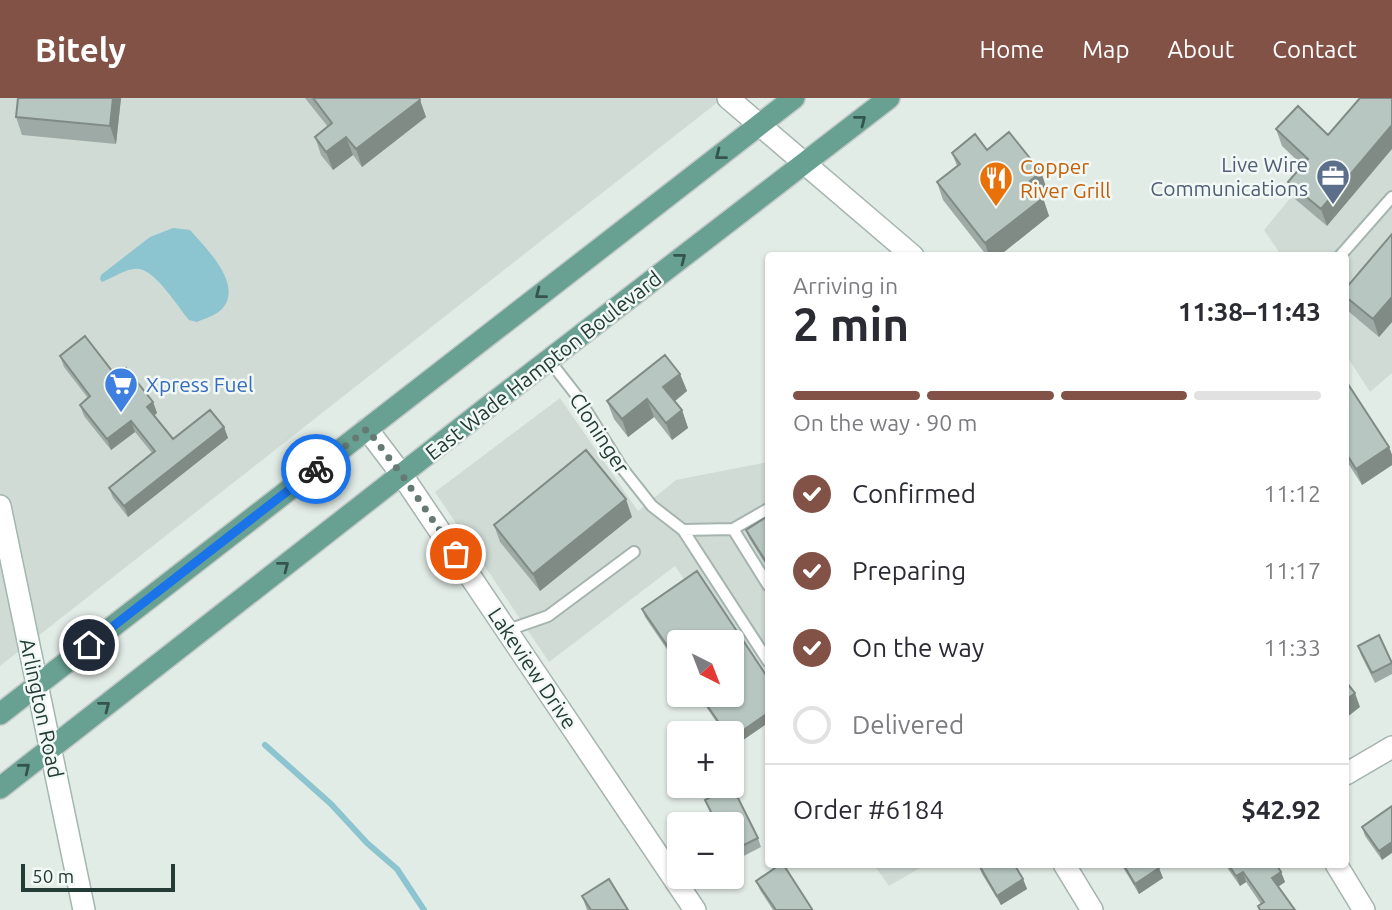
<!DOCTYPE html>
<html lang="en">
<head>
<meta charset="utf-8">
<style>
	:root { --surface:#fff; --page:#f2f2f3; --text:#2b2b33; --muted:#7c7c81; --line:#e1e1e2; --accent:#825247 }
	body { margin:0; font-family:Ubuntu,sans-serif; background:var(--page); color:var(--text); height:100vh; display:flex; flex-direction:column; font-size:26px; white-space:nowrap }
	* { box-sizing:border-box; margin:0 }
	p { font-size:23px; color:var(--muted) }
	.icon { flex:none; width:38px; height:38px; fill:none; stroke:currentColor; stroke-width:2; stroke-linecap:round; stroke-linejoin:round }
	.map { position:relative; flex:1; overflow:hidden }
	.sheet { position:absolute; left:765px; top:154px; width:584px; height:616px; display:flex; flex-direction:column; background:var(--surface); border-radius:7px; box-shadow:0 2px 5px #0004 }
	.sheet>* { flex:none }
	.needle { width:46px; rotate:138deg }
	.tools { position:absolute; left:667px; top:532px; display:grid; gap:14px }
	.tools a { display:grid; place-items:center; width:77px; height:77px; border-radius:7px; background:var(--surface); box-shadow:0 2px 5px #0004; font-size:35px }
	.scale { position:absolute; left:21px; bottom:18px; width:154px; box-sizing:border-box; padding-left:7px; border:4px solid #233c35; border-top:0; font-size:19px; line-height:24px; white-space:nowrap; color:#233c35; -webkit-text-stroke:5px #f2f8f5; paint-order:stroke }
	.pin { position:absolute; display:grid; place-items:center; width:60px; height:60px; color:#fff; margin:-30px; border:4px solid #fff; border-radius:50%; box-shadow:0 2px 7px #0007 }
	.courier { position:absolute; display:grid; place-items:center; width:70px; height:70px; margin:-35px; border:5px solid #1a73e8; border-radius:50%; background:#fff; color:#222; box-shadow:0 2px 9px #0007 }
	.overview em { font-style:normal; font-weight:600 }
	.overview div { display:flex; flex-direction:column-reverse }
	.overview { display:flex; align-items:center; justify-content:space-between; height:119px; padding:0 28px }
	h1 { font-size:46px; font-weight:600; line-height:52px }
	.bar { display:grid; grid-template-columns:repeat(4,1fr); gap:10px 7px; align-content:center; height:84px; padding:0 28px }
	.bar i { height:9px; border-radius:5px; background:var(--line) }
	.bar .active { background:var(--accent) }
	.bar p { grid-column:span 4 }
	.line { display:flex; align-items:center; gap:18px; padding:0 28px; border-top:2px solid var(--line) }
	.line div { flex:1 }
	ol { padding:0 28px; list-style:none }
	li { display:flex; align-items:center; gap:21px; height:77px }
	li p { margin-inline-start:auto }
	li .icon { padding:7px; border-radius:50%; background:var(--accent); color:#fff; stroke-width:4 }
	li:last-child { color:var(--muted) }
	li i { width:38px; height:38px; border:4px solid var(--line); border-radius:50% }
	header { display:flex; align-items:center; gap:42px; box-sizing:border-box; height:98px; padding:0 35px; background:var(--accent); color:#fff }
	header strong { font-size:33px }
	nav { display:flex; gap:38px; margin-inline-start:auto; font-size:24px }
	.map>svg:first-child { display:block }
	.built { fill:#d0dbd6 }
	.water { fill:#8cc4cf }
	.lines { fill:none; stroke-linecap:round; stroke-linejoin:round }
	.stream { stroke:#8cc4cf; stroke-width:6 }
	.lane-casing { stroke:#a5b4ae; stroke-width:14 }
	.street-casing { stroke:#a5b4ae; stroke-width:24 }
	.secondary-casing { stroke:#a1b7af; stroke-width:24 }
	.primary-casing { stroke:#c1c8c6; stroke-width:24 }
	.lane { stroke:#fff; stroke-width:10 }
	.street { stroke:#fff; stroke-width:21 }
	.secondary { stroke:#fff; stroke-width:21 }
	.primary { stroke:#68a091; stroke-width:21 }
	.wall { fill:#9daaa5 }
	.shaded-wall { fill:#808b86 }
	.building { fill:#b7c6c0; stroke:#808b86; stroke-width:2 }
	.oneway { stroke:#34554c }
	.done { stroke:#667a73; stroke-width:7; stroke-dasharray:0 12.6 }
	.route { stroke:#1a73e8; stroke-width:9 }
	.labels { text-anchor:middle; dominant-baseline:central; stroke-width:5; stroke-linejoin:round; paint-order:stroke }
	.service-label { font-size:21px; fill:#4e5e75; stroke:#f2f8f5; text-anchor:end }
	.food-label { font-size:21px; fill:#c56008; stroke:#f2f8f5; text-anchor:start }
	.street-label { font-size:21px; fill:#233c35; stroke:#f2f8f5 }
	.shop-label { font-size:21px; fill:#366cbe; stroke:#f2f8f5; text-anchor:start }
</style>
</head>
<body>
<header>
<strong>Bitely</strong>
<nav><a>Home</a><a>Map</a><a>About</a><a>Contact</a></nav>
</header>
<div class="map">
<svg width="1392" height="812" viewBox="0 0 1392 812">
	<rect width="100%" height="100%" fill="#e2ece7"/>
	<path class="built" d="M0,0H723L0,568Z
		M1372,0H1392V275L1370,294L1346,257V158L1281,157L1264,132Z
		M560,300L638,413L676,382L768,364V608L732,544H726L675,468L549,564L435,394Z
		M874,767H925L889,788Z"/>
	<path class="water" d="M173,130L190,132C205,149 240,183 225,207C219,217 206,220 197,224L189,222C178,209 156,173 139,171C128,169 113,180 102,184L100,181L101,177L150,139Z"/>
	<g class="lines">
		<path class="stream" d="M265,647L331,706L367,745L397,771L424,812"/>
		<g class="lane-casing">
			<path id="lane" d="M1340,158L1392,99
				M549,262L577,298L622,370L652,408L683,432L768,563
				M733,431L768,487
				M683,432L733,431L768,411
				M508,532L548,518L634,454"/>
		</g>
		<g class="street-casing">
			<path id="street" d="M728,0L913,158
				M367,331L402,377L695,812
				M1346,676L1392,649
				M1064,766L1092,812
				M1336,766L1364,812"/>
		</g>
		<g class="secondary-casing">
			<path id="secondary" d="M0,408L84,812"/>
		</g>
		<g class="primary-casing">
			<path id="primary" d="M0,616L794,0
				M0,690L489,308L889,0"/>
		</g>
		<use href="#lane" class="lane"/>
		<use href="#street" class="street"/>
		<use href="#secondary" class="secondary"/>
		<use href="#primary" class="primary"/>
	</g>
	<path class="wall" d="M18,0H121L116,46L22,37L16,19Z
		M305,0H419L426,19L362,69L353,57L333,72L321,57L315,39L328,29Z
		M1298,8L1327,128L1295,101L1288,84L1302,67L1282,48L1276,31Z
		M987,52L1041,74L1047,92L1040,97L1043,100L1049,118L999,158H987L943,102L937,84L957,68L952,55Z
		M1392,136V224L1379,239L1348,213L1346,206V190Z
		M60,258L116,278L153,304L157,315L154,318L173,341L224,329L228,340L128,419L113,400L109,390L152,355L135,334L111,352L84,318L80,307L88,300L64,269Z
		M680,276L687,293L675,303L682,312L688,330L672,342L654,319L628,339L614,321L607,303Z
		M1346,283L1389,349L1392,357V367L1362,387L1346,362Z
		M768,418V470L749,440L746,432Z
		M632,419L540,493L500,444L494,427Z
		M642,511L766,577L733,649L732,647V635H724L698,597H732L679,544V569L645,519Z
		M1358,548L1392,563V576L1375,585L1361,557Z
		M705,702L758,740L761,749L734,763L732,758V726H716Z
		M1392,708L1382,762L1365,738L1362,729Z
		M1121,766H1157L1163,780L1139,796Z
		M1226,766H1276L1281,774L1285,784L1278,789L1295,812H1259L1258,808L1261,806L1246,784L1240,788L1228,771Z
		M979,767L1023,781L1027,791L1001,807L982,776Z
		M756,783L812,811L813,812H773L760,792Z
		M582,798L628,812H587Z"/>
	<path class="shaded-wall" d="M113,0H121L116,46L110,28Z
		M420,2L426,19L362,69L356,51Z
		M1392,27V51L1327,128L1321,111Z
		M346,39L353,57L333,72L326,54Z
		M1041,74L1047,92L1036,101L1030,83Z
		M1043,100L1049,118L999,158H989L985,145Z
		M1392,199V224L1379,239L1373,221Z
		M680,276L687,293L670,307L663,289Z
		M647,301L654,319L628,339L622,321Z
		M153,304L157,315L151,320L147,309Z
		M682,312L688,330L672,342L666,325Z
		M131,323L135,334L111,352L107,341Z
		M224,329L228,340L128,419L124,408Z
		M1389,349L1392,357V367L1362,387L1356,371Z
		M626,401L632,419L540,493L533,476Z
		M1355,595L1360,609L1346,620V602Z
		M768,615V625L733,649L732,640Z
		M1392,744V755L1382,762L1379,753Z
		M1159,770L1163,780L1139,796L1135,786Z
		M1243,774L1246,784L1240,788L1236,778Z
		M1281,774L1285,784L1276,790L1272,780Z
		M1023,781L1027,791L1001,807L997,798Z"/>
	<path class="building" d="M18,0H113L110,28L16,19Z
		M313,0H419L420,2L356,51L346,39L326,54L315,39L332,25Z
		M1360,0H1392V27L1321,111L1288,84L1308,61L1276,31L1298,8L1328,37Z
		M1009,34L1041,74L1030,83L1043,100L985,145L937,84L960,66L952,55L975,36L987,52Z
		M1392,136V199L1373,221L1346,199V190Z
		M85,238L116,278L126,270L153,304L147,309L173,341L210,312L224,329L124,408L109,390L155,353L131,323L107,341L80,307L90,298L60,258Z
		M665,257L680,276L663,289L682,312L666,325L647,301L622,321L607,303Z
		M1346,283L1389,349L1356,371L1346,355Z
		M586,352L626,401L533,476L494,427Z
		M768,418V467L746,432Z
		M697,473L766,577L768,576V615L732,640V635H726L700,597H732V544H679V565L642,511Z
		M1379,537L1392,565L1372,575L1358,548Z
		M1346,584L1355,595L1346,602Z
		M732,688L758,740L732,753V726H717L705,702Z
		M1392,708V744L1379,753L1362,729Z
		M781,766H783L812,811L810,812H776L756,783Z
		M979,766H1014L1023,781L997,798L979,767Z
		M1123,766H1157L1159,770L1135,786Z
		M1228,766H1276L1281,774L1272,780L1295,812H1260L1258,808L1264,804L1243,774L1236,778Z
		M609,781L628,812H591L582,798Z"/>
	<defs><path id="oneway-chevron" d="M-2-3.5L2.5 0L-2 3.5" fill="none" stroke-width="1.6" stroke-linecap="round" stroke-linejoin="round" transform="scale(1.75)"/></defs>
	<g class="oneway">
		<use href="#oneway-chevron" transform="translate(861 22) rotate(-38)"/>
		<use href="#oneway-chevron" transform="translate(720 57) rotate(142)"/>
		<use href="#oneway-chevron" transform="translate(681 160) rotate(-38)"/>
		<use href="#oneway-chevron" transform="translate(540 196) rotate(142)"/>
		<use href="#oneway-chevron" transform="translate(284 468) rotate(-38)"/>
		<use href="#oneway-chevron" transform="translate(105 608) rotate(-38)"/>
		<use href="#oneway-chevron" transform="translate(25 670) rotate(-39)"/>
	</g>
	<g class="lines">
		<path class="done" d="M316,371L367,331L402,377L456,456"/>
		<path class="route" d="M89,547L316,371"/>
	</g>
	<defs>
		<g id="office-pin" transform="scale(1.75)"><path d="M0 17L-7.5 6A9.5 9.5 0 1 1 7.5 6Z" fill="#5c6f8a" stroke="#f2f8f5"/><path d="M-6-3h4V-5.5h4V-3h4V5H-6ZM-1-4.5V-3h2v-1.5ZM-6 0V1H6V0Z" fill="#fff"/></g>
		<g id="restaurant-pin" transform="scale(1.75)"><path d="M0 17L-7.5 6A9.5 9.5 0 1 1 7.5 6Z" fill="#e8710a" stroke="#f2f8f5"/><path d="M-5-6h1v4h1v-4h1v4h1v-4h1v5L-1.5 .5V6h-2V.5L-5-1ZM5-6V6H3V1.5H1.5Q1.5-4 5-6Z" fill="#fff"/></g>
		<g id="supermarket-pin" transform="scale(1.75)"><path d="M0 17L-7.5 6A9.5 9.5 0 1 1 7.5 6Z" fill="#3f7fe0" stroke="#f2f8f5"/><path d="M-6-5.5h2.5l.6 2H6L4.5 2H-2.5L-4.4-4H-6ZM-1.5 3.2a1.3 1.3 0 1 0 .1 0ZM3 3.2a1.3 1.3 0 1 0 .1 0Z" fill="#fff"/></g>
	</defs>
	<g fill-rule="evenodd">
		<use href="#office-pin" x="1333" y="78"/>
		<use href="#restaurant-pin" x="996" y="80"/>
		<use href="#supermarket-pin" x="121" y="286"/>
	</g>
	<g class="labels">
		<g class="service-label">
			<text x="1308" y="66">Live Wire<tspan x="1308" dy="24">Communications</tspan></text>
		</g>
		<g class="food-label">
			<text x="1020" y="68">Copper<tspan x="1020" dy="24">River Grill</tspan></text>
		</g>
		<g class="street-label">
			<text transform="translate(543 267) rotate(-38)">East Wade Hampton Boulevard</text>
			<text transform="translate(600 335) rotate(57)">Cloninger</text>
			<text transform="translate(533 570) rotate(56)">Lakeview Drive</text>
			<text transform="translate(42 610) rotate(78)">Arlington Road</text>
		</g>
		<g class="shop-label">
			<text x="146" y="286">Xpress Fuel</text>
		</g>
	</g>
</svg>
<div class="tools">
<a><svg class="needle" viewBox="-14 -14 28 28"><path d="M0-13l5 13h-10z" fill="#e53935"/><path d="M0 13l5-13h-10z" fill="#7c7c81"/></svg></a>
<a>+</a>
<a>−</a>
</div>
<div class="scale">50 m</div>
<div class="pin" style="left:456px;top:456px;background:#ea580c"><svg class="icon" aria-label="bag" viewBox="0 0 24 24"><path d="M5 8h14l-1 12H6zM9 8a3 3 0 0 1 6 0"/></svg></div>
<div class="pin" style="left:89px;top:547px;background:#1f2937"><svg class="icon" aria-label="home" viewBox="0 0 24 24"><path d="M3 11l9-7 9 7M6 9v11h12V9"/></svg></div>
<div class="courier" style="left:316px;top:371px"><svg class="icon" aria-label="bike" viewBox="0 0 24 24"><circle cx="6" cy="16" r="4"/><circle cx="18" cy="16" r="4"/><path d="M6 16l4-8h5l3 8M10 8l3 8H6M13 5h3"/></svg></div>
<section class="sheet">
<div class="overview"><div><h1>2 min</h1><p>Arriving in</p></div><em>11:38–11:43</em></div>
<div class="bar"><i class="active"></i><i class="active"></i><i class="active"></i><i></i><p>On the way · 90 m</p></div>
<ol>
<li><svg class="icon" aria-label="check" viewBox="0 0 24 24"><path d="M5 12l5 5 9-10"/></svg>Confirmed<p>11:12</p></li>
<li><svg class="icon" aria-label="check" viewBox="0 0 24 24"><path d="M5 12l5 5 9-10"/></svg>Preparing<p>11:17</p></li>
<li><svg class="icon" aria-label="check" viewBox="0 0 24 24"><path d="M5 12l5 5 9-10"/></svg>On the way<p>11:33</p></li>
<li><i></i>Delivered</li>
</ol>
<div class="line" style="height:91px"><div>Order #6184</div><b>$42.92</b></div>
</section>
</div>
</body>
</html>
